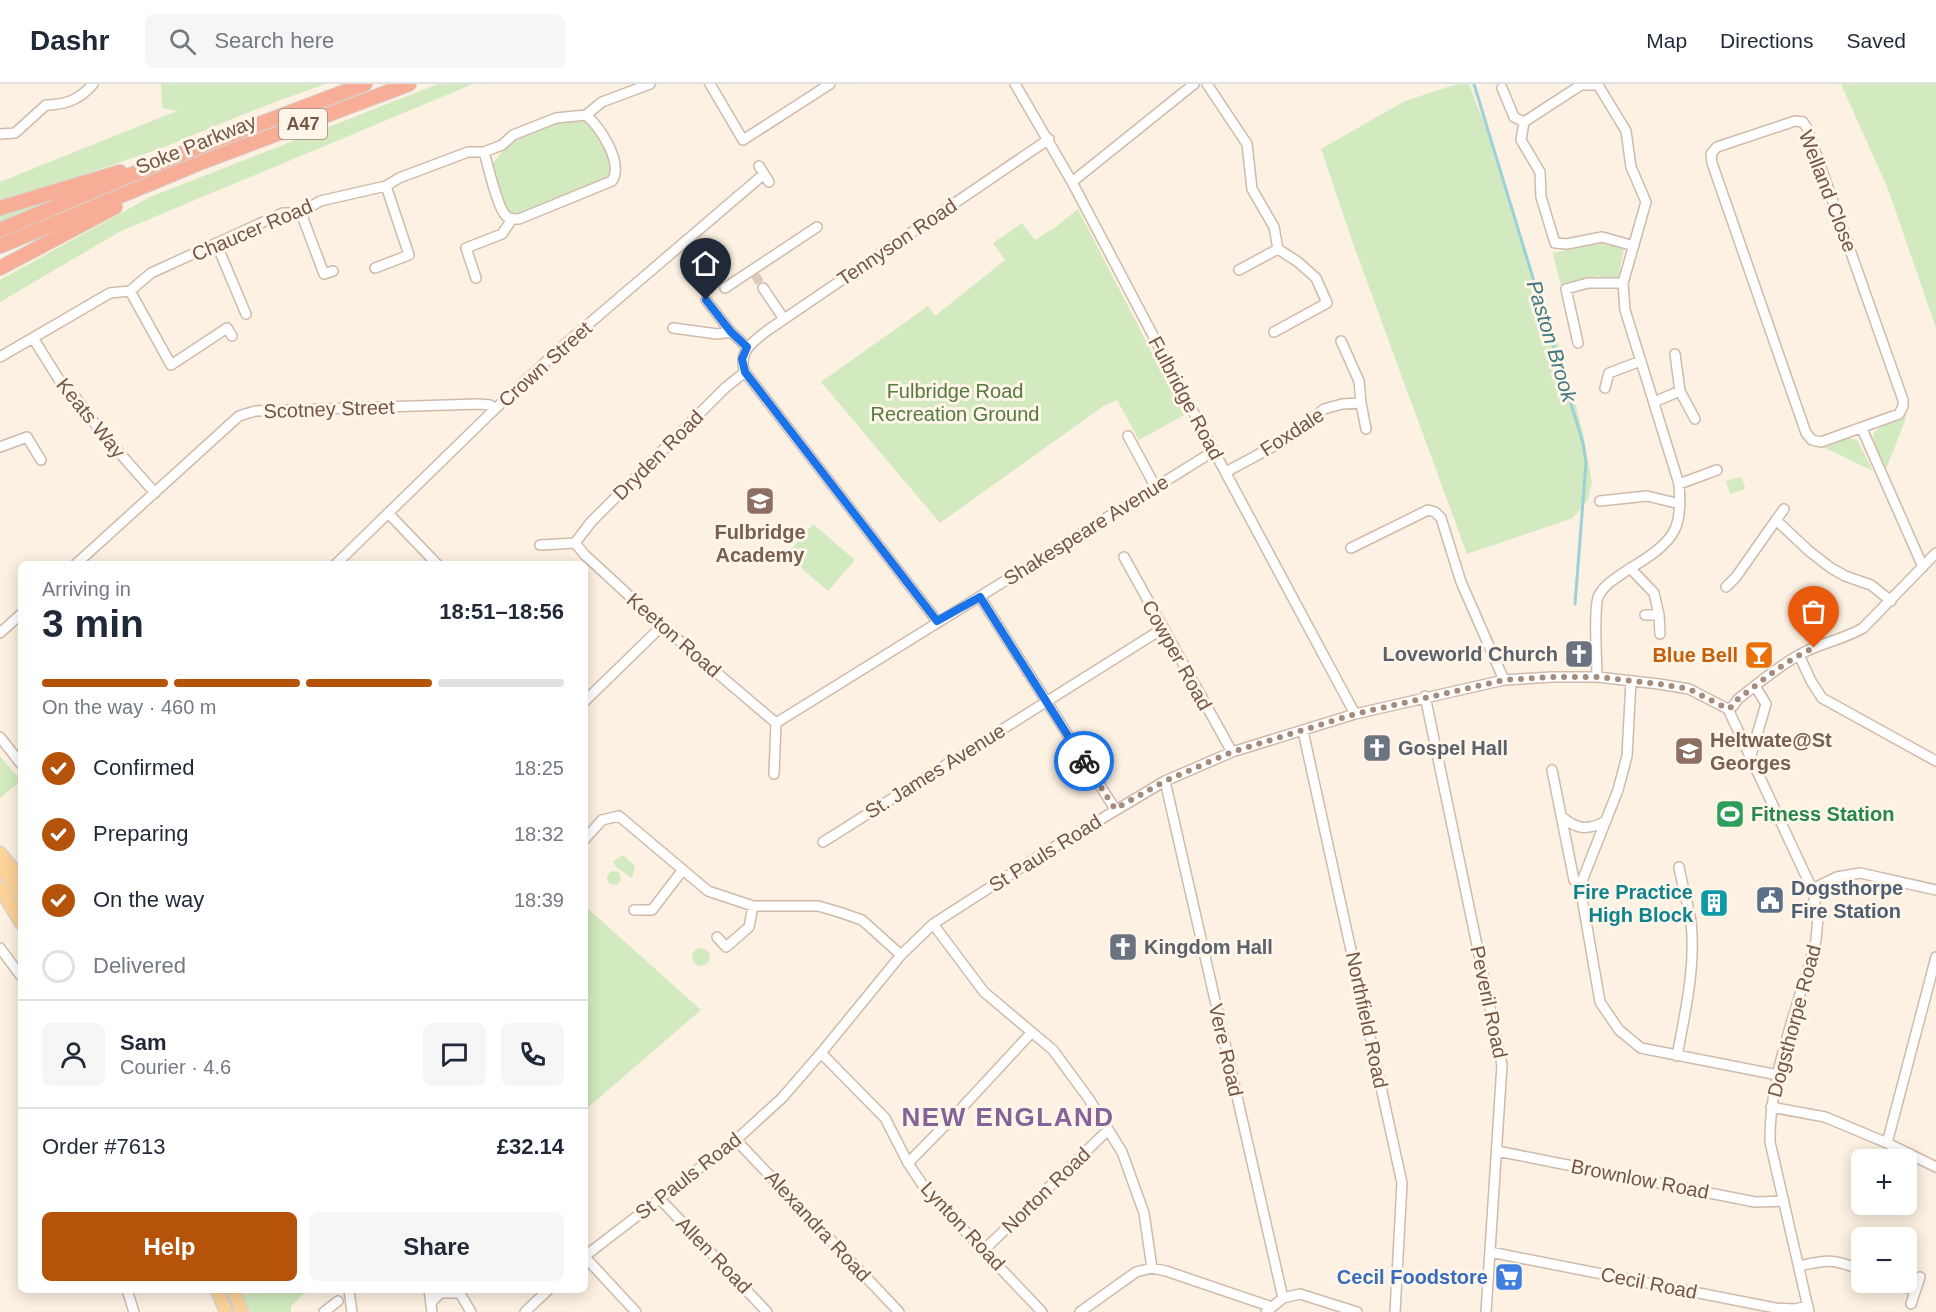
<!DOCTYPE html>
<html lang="en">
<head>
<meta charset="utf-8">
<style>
	:root { --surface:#fff; --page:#f6f6f7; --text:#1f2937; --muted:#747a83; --line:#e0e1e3; --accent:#b45309 }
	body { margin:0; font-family:Helvetica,sans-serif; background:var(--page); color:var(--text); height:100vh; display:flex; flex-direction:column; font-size:22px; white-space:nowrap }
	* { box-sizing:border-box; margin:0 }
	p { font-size:20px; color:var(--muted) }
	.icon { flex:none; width:33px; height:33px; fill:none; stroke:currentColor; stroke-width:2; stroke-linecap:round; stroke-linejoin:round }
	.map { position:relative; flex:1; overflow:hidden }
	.drawer { position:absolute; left:18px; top:477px; width:570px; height:732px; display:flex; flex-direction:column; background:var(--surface); border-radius:9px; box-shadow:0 3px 15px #0003 }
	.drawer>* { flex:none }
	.tools { position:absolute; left:1851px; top:1065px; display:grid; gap:12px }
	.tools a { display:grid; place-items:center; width:66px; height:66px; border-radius:9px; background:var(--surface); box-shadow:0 3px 15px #0003; font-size:30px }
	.pin { position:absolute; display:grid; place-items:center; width:51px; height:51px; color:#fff; margin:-62px -26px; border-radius:50% 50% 50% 0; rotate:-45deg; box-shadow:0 0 6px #0007 }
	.pin .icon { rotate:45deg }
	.courier { position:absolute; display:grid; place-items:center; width:60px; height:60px; margin:-30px; border:4px solid #1a73e8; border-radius:50%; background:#fff; color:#222; box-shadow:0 2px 8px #0007 }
	.overview em { font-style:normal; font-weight:700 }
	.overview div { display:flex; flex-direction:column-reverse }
	.overview { display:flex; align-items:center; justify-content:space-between; height:102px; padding:0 24px }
	h1 { font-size:39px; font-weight:700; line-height:45px }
	.bar { display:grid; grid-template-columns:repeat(4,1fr); gap:9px 6px; align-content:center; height:72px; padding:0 24px }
	.bar i { height:8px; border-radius:4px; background:var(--line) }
	.bar .on { background:var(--accent) }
	.bar p { grid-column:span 4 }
	.line { display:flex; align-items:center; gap:15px; padding:0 24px; border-top:2px solid var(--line) }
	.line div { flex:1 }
	.round { display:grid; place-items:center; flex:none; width:63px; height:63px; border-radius:9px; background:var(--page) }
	ol { padding:0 24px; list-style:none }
	li { display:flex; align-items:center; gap:18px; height:66px }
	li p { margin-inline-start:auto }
	li .icon { padding:6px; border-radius:50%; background:var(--accent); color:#fff; stroke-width:4 }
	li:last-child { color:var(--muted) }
	li i { width:33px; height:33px; border:3px solid var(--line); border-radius:50% }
	.primary-button { display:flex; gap:12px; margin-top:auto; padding:12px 24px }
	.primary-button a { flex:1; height:69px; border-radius:9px; background:var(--accent); color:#fff; font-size:24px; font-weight:700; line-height:69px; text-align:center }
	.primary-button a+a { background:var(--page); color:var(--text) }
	header { display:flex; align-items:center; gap:36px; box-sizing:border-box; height:84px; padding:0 30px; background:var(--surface); border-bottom:2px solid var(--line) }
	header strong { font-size:28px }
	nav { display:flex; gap:33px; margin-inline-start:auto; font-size:21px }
	.search { width:420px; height:54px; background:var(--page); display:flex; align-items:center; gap:15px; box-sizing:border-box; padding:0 21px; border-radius:9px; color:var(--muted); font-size:22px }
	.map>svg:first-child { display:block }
	.green { fill:#d3eac0 }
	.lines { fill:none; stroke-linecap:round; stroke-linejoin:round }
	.stream { stroke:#9cd1d8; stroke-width:3 }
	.minor-tunnel { stroke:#dacabc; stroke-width:9; stroke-dasharray:9 4.5; stroke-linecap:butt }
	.minor-casing { stroke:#d0baab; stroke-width:12 }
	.major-casing { stroke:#d8d0cc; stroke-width:15 }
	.highway-casing { stroke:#d8d0cc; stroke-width:16 }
	.minor { stroke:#fff; stroke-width:9 }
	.major { stroke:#fcd399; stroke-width:12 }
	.highway { stroke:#f8ad97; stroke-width:14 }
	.done { stroke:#a48c7e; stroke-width:6; stroke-dasharray:0 10.8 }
	.route { stroke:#1a73e8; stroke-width:8 }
	.labels { text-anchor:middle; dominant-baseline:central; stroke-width:6; stroke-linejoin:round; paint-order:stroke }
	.shield { fill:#fff5e8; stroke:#9e8678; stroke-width:1.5 }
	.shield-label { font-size:18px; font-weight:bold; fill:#745648 }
	.street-label { font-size:20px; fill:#745648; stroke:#fff5e8 }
	.park-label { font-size:20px; fill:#547a40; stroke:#fff5e8 }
	.education-label { font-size:20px; font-weight:bold; fill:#785e54; stroke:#fff5e8 }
	.worship-label { font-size:20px; font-weight:bold; fill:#5b616d; stroke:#fff5e8; text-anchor:start }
	.food-label { font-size:20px; font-weight:bold; fill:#c56008; stroke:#fff5e8; text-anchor:end }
	.leisure-label { font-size:20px; font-weight:bold; fill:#27864d; stroke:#fff5e8; text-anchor:start }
	.service-label { font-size:20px; font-weight:bold; fill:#4e5e75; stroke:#fff5e8; text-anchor:start }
	.culture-label { font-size:20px; font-weight:bold; fill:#0d838f; stroke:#fff5e8; text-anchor:end }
	.shop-label { font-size:20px; font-weight:bold; fill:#366cbe; stroke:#fff5e8; text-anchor:end }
	.water-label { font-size:21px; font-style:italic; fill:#3f7981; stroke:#fff5e8 }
	.district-label { font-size:26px; font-weight:bold; letter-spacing:1.5px; fill:#846398; stroke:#fff5e8 }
</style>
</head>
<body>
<header>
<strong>Dashr</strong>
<div class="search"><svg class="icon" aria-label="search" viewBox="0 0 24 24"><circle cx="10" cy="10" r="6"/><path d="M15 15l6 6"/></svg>Search here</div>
<nav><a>Map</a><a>Directions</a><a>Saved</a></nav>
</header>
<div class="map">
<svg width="1936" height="1228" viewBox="0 0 1936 1228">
	<rect width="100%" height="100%" fill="#fcf1e2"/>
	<path class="green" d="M161,0H325L259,24L162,64L0,119V98L177,27L162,24Z
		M438,0H473L121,147L0,218V196L150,113Z
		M1457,0H1469L1499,78L1534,192L1563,273L1583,349L1592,398L1588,416L1573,434L1467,470L1355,165L1321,65L1405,17Z
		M1841,0H1936V244L1888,105Z
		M579,36C584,37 589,38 592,42C604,54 614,77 611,93L521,129L516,130L508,127L492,81C511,50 544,38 579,36Z
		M45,117L47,120L0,140V132Z
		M1078,125L1184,331L1139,356L1117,316L1105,321L940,439L821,298L928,222L935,232L1005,176L993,159L1022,139L1035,156L1057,142Z
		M1603,155L1624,164L1618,195L1598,192L1561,202L1553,169L1590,161L1592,157Z
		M1906,328L1905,337L1886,385L1874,359L1873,350C1881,339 1897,340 1906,328Z
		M1849,354L1857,356L1873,387L1823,363Z
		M1741,393L1745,403L1743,406L1730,410L1726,397Z
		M813,440L855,476L828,507L786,471Z
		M0,672L21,697L0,714Z
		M623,771L635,782L632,794L616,783L613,777Z
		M607 794a7 7 0 1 1 14 0a7 7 0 1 1-14 0Z
		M585,822L701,926L585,1026Z
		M692 873a9 9 0 1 1 18 0a9 9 0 1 1-18 0Z
		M241,1206H308L291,1222V1228H250Z"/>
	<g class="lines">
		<path class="stream" d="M1474,0L1583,359L1586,379L1575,520"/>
		<path class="minor-tunnel" d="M755,191L763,204"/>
		<g class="minor-casing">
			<path id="minor" d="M710,0L743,56L830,0
				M1015,0L1072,98L1214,367L1355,630
				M1207,0L1247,60L1252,105L1274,143L1278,165L1298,178L1316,194L1327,219L1274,248
				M1502,4L1514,33L1524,38
				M1795,37L1803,38L1807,44L1903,316V322L1899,330L1821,358L1812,356L1806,349L1712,79L1711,70L1717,63Z
				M0,50L15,49L46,21C66,21 80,15 93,0
				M484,68C488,81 497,123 506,132C509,135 514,135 519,135L612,97C624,79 600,43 586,31
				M759,82L769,98
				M1072,98L1194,0
				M301,129L324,190L333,187
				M216,159L246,230
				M375,184L409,171L386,102
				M1239,186L1278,165
				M476,194L466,164L502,150L512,135
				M725,204L817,143
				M763,204L784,235
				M130,207L171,281L227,244L232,252
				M706,216L731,248L747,263
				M673,244L717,250L731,248
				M33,254L68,310L76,314L102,349L155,409
				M1341,257L1359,297L1361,319L1366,345
				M1578,259L1566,205L1588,199H1623
				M1675,270L1680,307
				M0,273L110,209L130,207L151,189L283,129H301L320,117L386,102L399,94L468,68H484L502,61L513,51L556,34L586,31L602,18L650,0
				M1605,304L1609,289L1641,277
				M1654,318L1680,307L1695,335
				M1862,345L1923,483
				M1128,352L1155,402
				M0,363L27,353L41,376
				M1226,388L1289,354L1324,325L1342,320L1361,319
				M1679,400L1717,386
				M1600,417L1647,412L1680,420
				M388,429L437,480
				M1776,436L1784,425
				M575,459L585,471L662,542L776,639
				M575,459L591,438L725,304L745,288
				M540,461L575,459
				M1351,464L1428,426L1435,428L1441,434L1461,498L1504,596
				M1124,473L1232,668
				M76,480L239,332L255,327L478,320L490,321L495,325
				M336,480L495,325L564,261L764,90
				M1630,484L1654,509L1659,531L1660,550
				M1726,503L1736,493L1776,436L1809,467L1831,484L1845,492L1871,501L1891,517
				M980,513L1115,725
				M1645,531H1659
				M937,537L745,288C737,267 754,257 768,246L1049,55
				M0,549L21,530
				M1799,571L1811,597L1822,614L1936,677
				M1597,593C1597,578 1593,522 1599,511C1605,500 1616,494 1626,487C1642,477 1667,463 1675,445C1681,432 1680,414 1679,400L1625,226L1623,199L1646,118L1631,83L1626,47L1598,1H1581L1524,38L1521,56L1540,88L1541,113L1555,159L1567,160L1602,153L1634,162
				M1631,597L1627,672L1618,706L1580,802L1600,918L1619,946L1641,964L1778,991
				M1425,612L1502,981L1486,1228
				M585,617L662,542
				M1728,625L1812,805L1818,833L1816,856C1799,922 1769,989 1770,1058L1809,1228
				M1728,625L1733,622L1738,615C1758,600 1777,583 1799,571C1819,559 1843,556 1863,544L1936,469
				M776,639L1214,367
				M1303,647L1402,1099L1395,1228
				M0,653L21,680
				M1751,671L1766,620L1755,602
				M1552,686L1574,796L1580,802
				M774,690L776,639
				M1165,697L1283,1214L1266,1228
				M1561,732C1576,745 1586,747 1604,738
				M585,755L602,736L619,732L708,807L753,822H818L839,828L862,836L901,871
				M823,758L1162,545
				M1812,805L1837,793L1860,789L1936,806
				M634,826H652L682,787
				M933,840L984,908L1053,966L1089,1015L1122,1068L1144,1129L1152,1184
				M717,853L726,863L749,843L753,822
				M0,864L21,892
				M821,969L885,1034L908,1079L926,1106L1042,1228
				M1677,972C1685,928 1696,883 1691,838C1688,819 1682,801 1679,783
				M1771,1023L1825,1033L1887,1059L1936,1083
				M736,1056L899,1228
				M1887,1059L1936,873
				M1497,1067L1755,1118L1784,1117
				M908,1079L957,1029L1032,948
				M660,1115L767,1228
				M984,1166L1108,1046
				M1490,1168L1775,1224L1795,1225L1808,1222
				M585,1172L736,1056L782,1014L821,969L901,871L933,840L1034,775L1165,697L1232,668L1355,630L1504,596L1552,593H1597L1659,600L1689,605L1728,625
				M585,1173L636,1228
				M1799,1182C1828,1175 1833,1175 1862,1186
				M1894,1198L1915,1207
				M127,1206L134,1228
				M349,1206L352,1228
				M429,1206L432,1228
				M458,1206L471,1228
				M1283,1214L1300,1210L1357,1228
				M431,1219L440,1209H460
				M1911,1220L1920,1193
				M324,1228L338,1217
				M525,1228L548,1206
				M1080,1228L1136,1188L1152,1184L1166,1187L1272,1223"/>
		</g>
		<g class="major-casing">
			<path id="major" d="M0,769L21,795
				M0,780L21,814
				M0,804L21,839
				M217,1206L226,1228
				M233,1206L242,1228"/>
		</g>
		<g class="highway-casing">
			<path id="highway" d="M0,124L120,88
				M0,146L188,67L365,0
				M0,162L197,80L409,0
				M0,184L115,123"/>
		</g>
		<use href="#minor" class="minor"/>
		<use href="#major" class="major"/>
		<use href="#highway" class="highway"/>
	</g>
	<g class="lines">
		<path class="done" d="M1084,677L1115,725L1165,697L1232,668L1355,630L1504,596L1552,593H1598L1659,600L1689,605L1728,625L1733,622L1738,615C1762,597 1786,576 1814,564"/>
		<path class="route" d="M706,216L731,248L747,263L742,275L745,288L937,537L980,513L1084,677"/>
	</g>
	<defs>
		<g id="school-square" transform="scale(1.5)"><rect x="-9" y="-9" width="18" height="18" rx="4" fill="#8d6e63" stroke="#fff5e8"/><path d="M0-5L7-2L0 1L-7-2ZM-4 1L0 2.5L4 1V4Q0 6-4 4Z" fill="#fff"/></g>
		<g id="church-square" transform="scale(1.5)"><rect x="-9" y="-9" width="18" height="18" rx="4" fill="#6b7280" stroke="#fff5e8"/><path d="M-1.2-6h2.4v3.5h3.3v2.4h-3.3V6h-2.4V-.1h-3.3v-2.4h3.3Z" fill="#fff"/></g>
		<g id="bar-square" transform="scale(1.5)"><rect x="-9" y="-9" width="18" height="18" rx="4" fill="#e8710a" stroke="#fff5e8"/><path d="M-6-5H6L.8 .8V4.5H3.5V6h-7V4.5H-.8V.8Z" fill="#fff"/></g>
		<g id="stadium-square" transform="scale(1.5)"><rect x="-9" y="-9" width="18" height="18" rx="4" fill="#2e9e5b" stroke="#fff5e8"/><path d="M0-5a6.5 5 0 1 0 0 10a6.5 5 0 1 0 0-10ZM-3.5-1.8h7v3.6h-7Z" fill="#fff"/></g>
		<g id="civic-square" transform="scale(1.5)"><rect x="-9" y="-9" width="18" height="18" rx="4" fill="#5c6f8a" stroke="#fff5e8"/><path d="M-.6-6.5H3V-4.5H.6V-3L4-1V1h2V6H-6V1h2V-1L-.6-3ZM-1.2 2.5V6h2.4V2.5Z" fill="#fff"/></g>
		<g id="building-square" transform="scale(1.5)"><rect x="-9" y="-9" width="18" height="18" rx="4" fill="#0f9aa8" stroke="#fff5e8"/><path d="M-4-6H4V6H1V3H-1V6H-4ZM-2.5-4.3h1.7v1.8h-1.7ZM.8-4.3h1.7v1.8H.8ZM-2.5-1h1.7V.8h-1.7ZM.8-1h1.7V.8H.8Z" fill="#fff"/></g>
		<g id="supermarket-square" transform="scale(1.5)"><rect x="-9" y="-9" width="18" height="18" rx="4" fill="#3f7fe0" stroke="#fff5e8"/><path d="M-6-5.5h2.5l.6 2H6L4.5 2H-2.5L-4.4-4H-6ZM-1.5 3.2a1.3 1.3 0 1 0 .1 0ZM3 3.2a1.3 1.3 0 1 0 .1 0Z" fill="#fff"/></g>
	</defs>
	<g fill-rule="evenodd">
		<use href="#school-square" x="760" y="417"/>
		<use href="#church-square" x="1579" y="570"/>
		<use href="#bar-square" x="1759" y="571"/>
		<use href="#church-square" x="1377" y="664"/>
		<use href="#school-square" x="1689" y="667"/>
		<use href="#stadium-square" x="1730" y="730"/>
		<use href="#civic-square" x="1770" y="816"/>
		<use href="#building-square" x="1714" y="819"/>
		<use href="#church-square" x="1123" y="863"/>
		<use href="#supermarket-square" x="1509" y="1193"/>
	</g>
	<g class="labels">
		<rect class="shield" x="279" y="25" width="48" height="30" rx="4.5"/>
		<g class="shield-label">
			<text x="303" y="40">A47</text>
		</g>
		<g class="street-label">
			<text transform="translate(196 60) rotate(-22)">Soke Parkway</text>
			<text transform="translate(1828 107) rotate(69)">Welland Close</text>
			<text transform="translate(252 146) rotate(-23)">Chaucer Road</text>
			<text transform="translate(897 158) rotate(-34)">Tennyson Road</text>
			<text transform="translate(545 280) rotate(-42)">Crown Street</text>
			<text transform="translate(1186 314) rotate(62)">Fulbridge Road</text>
			<text transform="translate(329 325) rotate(-2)">Scotney Street</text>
			<text transform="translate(91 334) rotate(51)">Keats Way</text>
			<text transform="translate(1292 348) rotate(-33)">Foxdale</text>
			<text transform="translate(658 371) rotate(-45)">Dryden Road</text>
			<text transform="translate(1086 446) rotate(-32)">Shakespeare Avenue</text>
			<text transform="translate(674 551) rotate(41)">Keeton Road</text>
			<text transform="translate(1177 571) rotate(61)">Cowper Road</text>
			<text transform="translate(935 687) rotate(-32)">St. James Avenue</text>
			<text transform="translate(1045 769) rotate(-32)">St Pauls Road</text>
			<text transform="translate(1489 918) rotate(78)">Peveril Road</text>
			<text transform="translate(1367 936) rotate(78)">Northfield Road</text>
			<text transform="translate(1794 937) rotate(-75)">Dogsthorpe Road</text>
			<text transform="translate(1226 966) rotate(77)">Vere Road</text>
			<text transform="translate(688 1092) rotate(-38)">St Pauls Road</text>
			<text transform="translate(1640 1095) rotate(11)">Brownlow Road</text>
			<text transform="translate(1046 1106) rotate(-44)">Norton Road</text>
			<text transform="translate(818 1142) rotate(47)">Alexandra Road</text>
			<text transform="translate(963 1142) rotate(47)">Lynton Road</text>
			<text transform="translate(714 1171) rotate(46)">Allen Road</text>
			<text transform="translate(1649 1199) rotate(11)">Cecil Road</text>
		</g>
		<g class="park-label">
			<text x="955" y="307">Fulbridge Road<tspan x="955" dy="23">Recreation Ground</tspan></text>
		</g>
		<g class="education-label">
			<text x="760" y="448">Fulbridge<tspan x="760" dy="23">Academy</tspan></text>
			<text x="1710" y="656" text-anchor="start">Heltwate@St<tspan x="1710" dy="23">Georges</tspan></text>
		</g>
		<g class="worship-label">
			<text x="1558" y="570" text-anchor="end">Loveworld Church</text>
			<text x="1398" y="664">Gospel Hall</text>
			<text x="1144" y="863">Kingdom Hall</text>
		</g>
		<g class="food-label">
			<text x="1738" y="571">Blue Bell</text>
		</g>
		<g class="leisure-label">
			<text x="1751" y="730">Fitness Station</text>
		</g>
		<g class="service-label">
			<text x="1791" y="804">Dogsthorpe<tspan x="1791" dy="23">Fire Station</tspan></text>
		</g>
		<g class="culture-label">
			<text x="1693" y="808">Fire Practice<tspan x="1693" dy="23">High Block</tspan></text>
		</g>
		<g class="shop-label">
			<text x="1488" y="1193">Cecil Foodstore</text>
		</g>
		<g class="water-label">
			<text transform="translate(1552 257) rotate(73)">Paston Brook</text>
		</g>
		<g class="district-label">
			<text x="1008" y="1033">NEW ENGLAND</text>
		</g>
	</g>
</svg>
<div class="tools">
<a>+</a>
<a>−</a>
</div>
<div class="pin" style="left:1814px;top:564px;background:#ea580c"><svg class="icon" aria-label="bag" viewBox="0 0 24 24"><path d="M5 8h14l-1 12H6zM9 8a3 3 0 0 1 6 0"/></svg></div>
<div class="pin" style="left:706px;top:216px;background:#1f2937"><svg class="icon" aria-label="home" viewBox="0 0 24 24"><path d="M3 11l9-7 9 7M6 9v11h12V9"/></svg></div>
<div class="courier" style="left:1084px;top:677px"><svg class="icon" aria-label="bike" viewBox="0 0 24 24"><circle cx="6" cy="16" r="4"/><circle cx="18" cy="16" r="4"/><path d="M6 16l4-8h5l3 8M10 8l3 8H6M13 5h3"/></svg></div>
<section class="drawer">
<div class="overview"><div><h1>3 min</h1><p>Arriving in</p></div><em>18:51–18:56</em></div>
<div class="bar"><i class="on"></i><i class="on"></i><i class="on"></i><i></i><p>On the way · 460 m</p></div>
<ol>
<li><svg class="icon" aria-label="check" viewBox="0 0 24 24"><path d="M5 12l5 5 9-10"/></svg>Confirmed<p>18:25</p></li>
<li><svg class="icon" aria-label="check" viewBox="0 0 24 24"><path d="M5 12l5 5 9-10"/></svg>Preparing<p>18:32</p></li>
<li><svg class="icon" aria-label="check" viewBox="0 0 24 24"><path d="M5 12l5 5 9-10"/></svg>On the way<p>18:39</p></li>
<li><i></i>Delivered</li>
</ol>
<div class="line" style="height:108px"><a class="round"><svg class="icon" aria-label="person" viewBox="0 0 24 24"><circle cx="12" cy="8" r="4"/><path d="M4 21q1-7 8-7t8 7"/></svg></a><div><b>Sam</b><p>Courier · 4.6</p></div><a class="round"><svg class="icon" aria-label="chat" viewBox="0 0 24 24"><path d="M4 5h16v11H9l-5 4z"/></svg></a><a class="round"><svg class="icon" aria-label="phone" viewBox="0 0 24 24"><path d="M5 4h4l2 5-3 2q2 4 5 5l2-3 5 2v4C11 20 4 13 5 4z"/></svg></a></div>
<div class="line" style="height:78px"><div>Order #7613</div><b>£32.14</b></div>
<div class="primary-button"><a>Help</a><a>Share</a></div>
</section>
</div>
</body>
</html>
